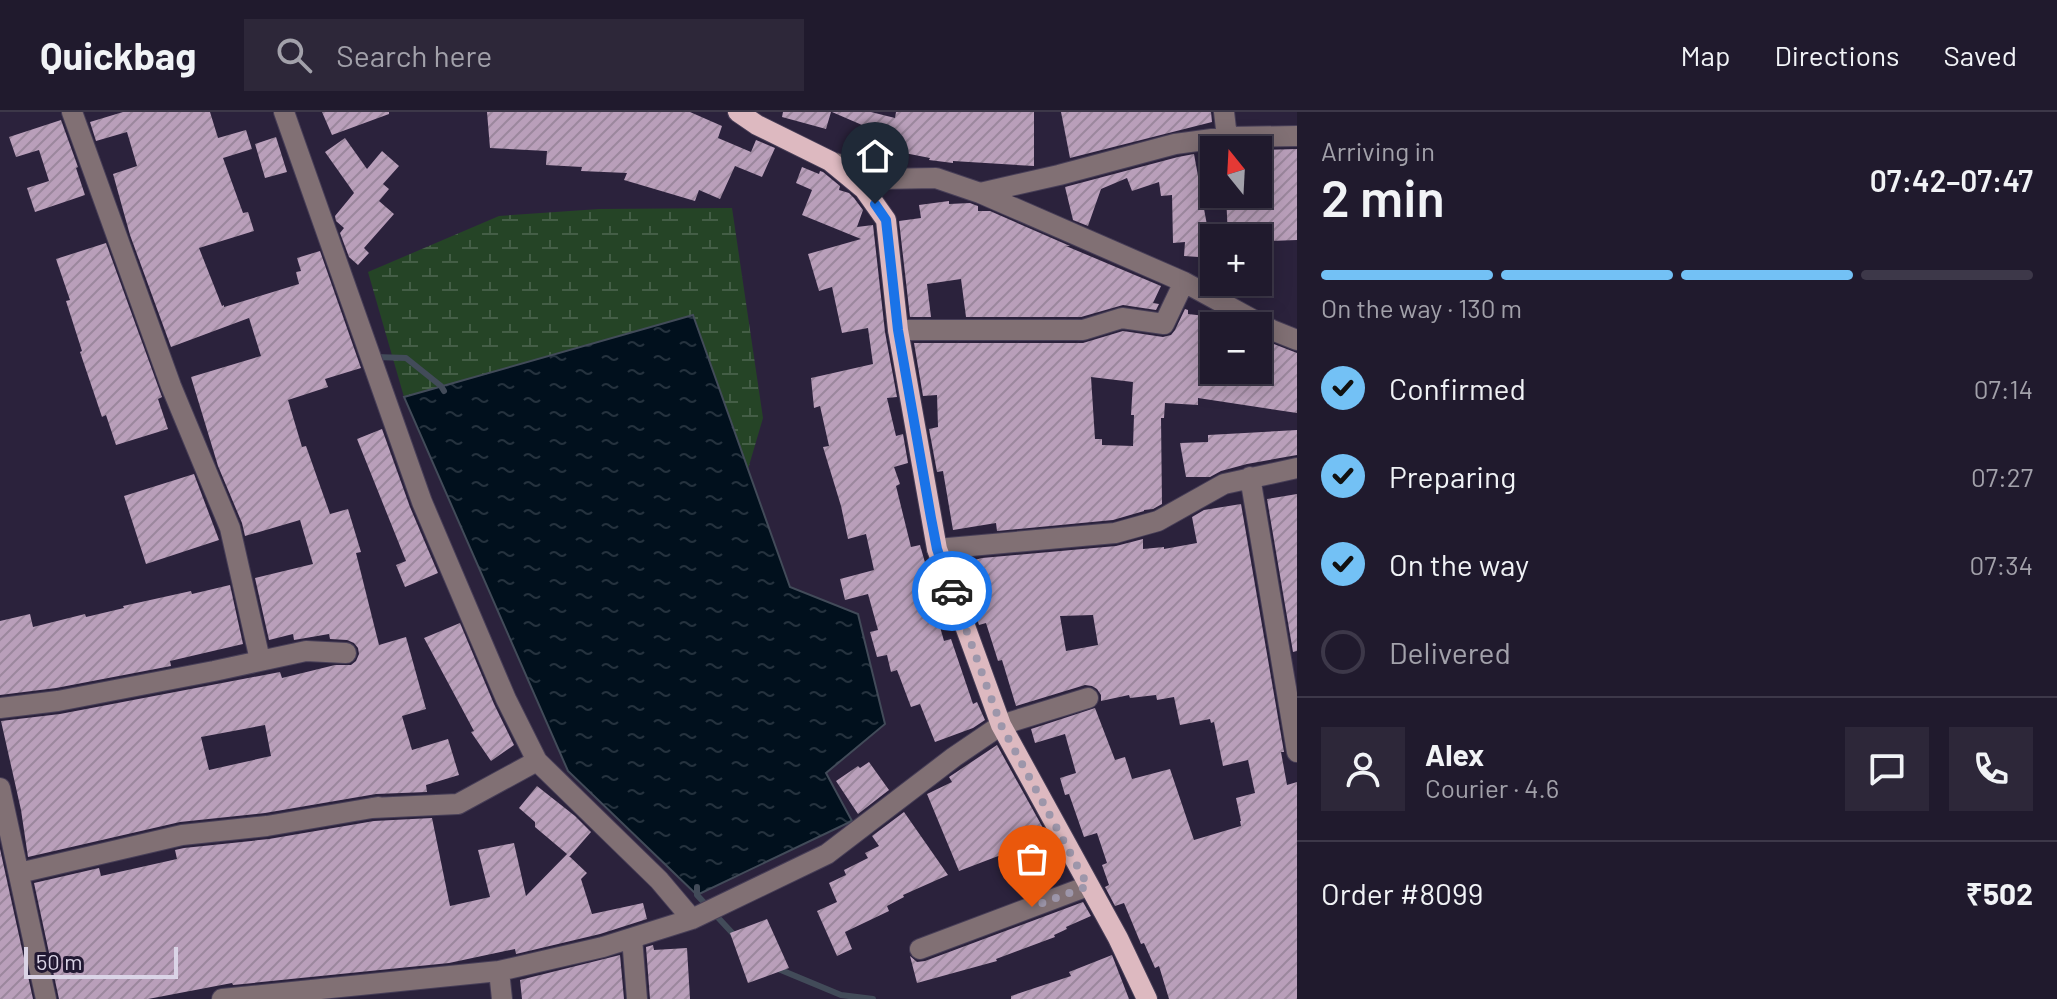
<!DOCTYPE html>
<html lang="en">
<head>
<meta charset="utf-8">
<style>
	:root { --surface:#201a2d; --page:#2d2739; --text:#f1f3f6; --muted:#a2a1aa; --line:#3d3849; --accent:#73c1f5 }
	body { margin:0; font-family:Barlow,sans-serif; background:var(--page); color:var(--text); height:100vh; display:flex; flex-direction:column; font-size:30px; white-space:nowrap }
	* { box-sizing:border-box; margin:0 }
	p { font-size:26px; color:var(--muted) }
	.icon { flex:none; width:44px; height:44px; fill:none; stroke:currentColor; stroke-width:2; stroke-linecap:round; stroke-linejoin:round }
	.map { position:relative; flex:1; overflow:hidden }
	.side { display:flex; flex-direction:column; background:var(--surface); width:760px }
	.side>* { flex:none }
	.needle { width:52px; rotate:342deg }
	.buttons { position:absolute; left:1200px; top:24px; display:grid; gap:16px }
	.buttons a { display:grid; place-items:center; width:72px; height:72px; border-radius:0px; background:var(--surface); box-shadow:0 4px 20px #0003,0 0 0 2px var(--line); font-size:40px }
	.scale { position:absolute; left:24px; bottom:20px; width:154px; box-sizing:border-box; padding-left:8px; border:4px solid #dad4e6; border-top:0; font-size:22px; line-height:28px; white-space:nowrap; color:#dad4e6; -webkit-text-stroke:6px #211832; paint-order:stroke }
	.pin { position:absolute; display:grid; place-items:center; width:68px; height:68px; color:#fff; margin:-82px -34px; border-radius:50% 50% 50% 0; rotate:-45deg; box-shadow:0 0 8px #0007 }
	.pin .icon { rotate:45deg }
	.courier { position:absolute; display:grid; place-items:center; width:80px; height:80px; margin:-40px; border:6px solid #1a73e8; border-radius:50%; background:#fff; color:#222; box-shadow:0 2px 10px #0007 }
	.headline em { font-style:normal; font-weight:600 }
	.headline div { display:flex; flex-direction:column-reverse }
	.headline { display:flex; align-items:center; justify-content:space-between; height:136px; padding:0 24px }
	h1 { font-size:52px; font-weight:600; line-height:60px }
	.bar { display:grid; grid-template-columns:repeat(4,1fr); gap:12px 8px; align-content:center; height:96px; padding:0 24px }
	.bar i { height:10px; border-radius:6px; background:var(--line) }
	.bar .on { background:var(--accent) }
	.bar p { grid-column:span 4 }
	.line { display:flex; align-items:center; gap:20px; padding:0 24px; border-top:2px solid var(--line) }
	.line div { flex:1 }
	.round { display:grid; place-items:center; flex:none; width:84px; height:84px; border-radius:0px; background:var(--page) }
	ol { padding:0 24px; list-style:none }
	li { display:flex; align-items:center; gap:24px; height:88px }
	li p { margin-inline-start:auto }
	li .icon { padding:8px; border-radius:50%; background:var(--accent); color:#111; stroke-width:4 }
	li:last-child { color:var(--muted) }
	li i { width:44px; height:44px; border:4px solid var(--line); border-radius:50% }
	header { display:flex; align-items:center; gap:48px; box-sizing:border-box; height:112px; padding:0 40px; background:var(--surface); border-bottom:2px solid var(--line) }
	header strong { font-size:38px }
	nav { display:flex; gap:44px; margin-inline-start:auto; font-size:28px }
	.search { width:560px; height:72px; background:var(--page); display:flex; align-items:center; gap:20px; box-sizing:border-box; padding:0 28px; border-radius:0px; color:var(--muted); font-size:30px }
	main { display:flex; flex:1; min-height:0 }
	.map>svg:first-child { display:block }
	.wetland { fill:url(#wetland-marsh) }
	.water { fill:url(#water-ripples); stroke:#424b59; stroke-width:2 }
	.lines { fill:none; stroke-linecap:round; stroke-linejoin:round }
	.stream { stroke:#424b59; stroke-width:6 }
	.building { fill:url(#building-hatch); fill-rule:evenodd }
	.minor-casing { stroke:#473e57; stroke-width:22 }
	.major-casing { stroke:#473e57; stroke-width:22 }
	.minor { stroke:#817074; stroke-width:20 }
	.major { stroke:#ddb9c0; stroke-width:20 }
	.done { stroke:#9d96aa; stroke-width:8; stroke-dasharray:0 14.4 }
	.route { stroke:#1a73e8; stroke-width:10 }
</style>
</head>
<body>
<header>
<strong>Quickbag</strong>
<div class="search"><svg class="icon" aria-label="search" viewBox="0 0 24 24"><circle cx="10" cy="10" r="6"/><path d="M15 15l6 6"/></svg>Search here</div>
<nav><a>Map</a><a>Directions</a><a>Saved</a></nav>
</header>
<main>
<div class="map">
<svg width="1297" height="887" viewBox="0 0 1297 887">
	<defs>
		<pattern id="wetland-marsh" width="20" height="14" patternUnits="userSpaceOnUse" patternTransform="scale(2)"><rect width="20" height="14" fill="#254426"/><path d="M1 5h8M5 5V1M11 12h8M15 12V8" fill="none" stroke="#445e46"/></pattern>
		<pattern id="water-ripples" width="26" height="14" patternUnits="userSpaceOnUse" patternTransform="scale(2)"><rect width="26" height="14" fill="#01101d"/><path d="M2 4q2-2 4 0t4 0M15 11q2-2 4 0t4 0" fill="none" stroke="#25323e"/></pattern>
		<pattern id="building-hatch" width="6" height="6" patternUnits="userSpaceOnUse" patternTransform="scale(2)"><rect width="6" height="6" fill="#b99fba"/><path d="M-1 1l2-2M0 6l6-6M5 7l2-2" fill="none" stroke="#9b879d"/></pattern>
	</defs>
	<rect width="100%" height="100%" fill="#2b223c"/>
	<path class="wetland" d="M732,96L763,306L748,357L693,203L404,285L368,160L499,104L599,97Z"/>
	<path class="water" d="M693,203L790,475L858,502L885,612L826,661L852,709L697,783L568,659L404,285Z"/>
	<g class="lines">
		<path class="stream" d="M376,245L406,246L441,274L444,279
			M697,775V783L736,825
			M776,856L841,883L873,887"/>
	</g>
	<path class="building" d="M123,0H210L218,26L246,18L252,37L223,46L243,101L248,100L254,119L199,136L222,194L224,193V195L299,172L296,160L301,159L297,146L320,139L361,256L325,267L328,275L288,288L302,335L306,334L330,402L348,397L361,440L356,441L379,533L406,525L426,597L402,604L412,638L448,627L459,663L426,673L427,680L376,682L265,701L180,710L28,745L21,698L1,609L60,602L280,560L282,566L335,553H351L356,549L359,542L358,536L354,531L347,528L330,527L329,522L294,528L293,522L269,528L255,466L313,452L300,408L245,424L242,411L218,354L191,265L261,244L249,206L171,235L130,123L113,62L137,54L127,20L96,29L90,10ZM265,613L271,644L209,658L201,625Z
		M322,0H389V2L332,23Z
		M487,0H690L722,14L718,26L751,40L756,28L775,36L762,65L735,54L720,87L699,78L695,89L624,68L627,61L581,59L582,55L546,53L547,39L490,36Z
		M783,0H831L826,17L782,5Z
		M832,0H871L895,6L896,0H1034V54L953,49V51L929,48L930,46L889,38L891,26L861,18L862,13Z
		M1061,0H1211L1212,10L1070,46Z
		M61,8L78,55L76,56L85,83L35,100L27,76L49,69L39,38L16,45L9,25Z
		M276,25L287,60L265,66L255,32Z
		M345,26L367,57L382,39L399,54L383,72L389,77L379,89L394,102L364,136L369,141L358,153L349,145L340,121L344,116L336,109L335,104L354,81L325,40Z
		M1297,37V128L1268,129V126H1258V119L1244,118L1242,126H1228L1226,82H1258V38Z
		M1194,42L1213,146L1184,144L1185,130L1173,131L1172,83L1161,84L1159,70L1132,79L1127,66L1101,77L1088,114L1073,108L1065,75L1178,45Z
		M802,55L819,62L820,59L823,60L840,74L839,78L849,81L854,86L863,98L857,115L873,113L885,220L897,285L887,286L896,324L903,322L908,351L894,355L900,372L896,374L911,435L920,433L934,482L931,483L944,529L951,527L973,592L977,590L985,608L973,616L935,630L920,592L911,595L897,558L891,560L887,543L877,545L870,520L878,518L868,482L845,488L840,467L874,458L866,422L848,427L841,394L823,335L829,334L820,294L814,296L811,266L873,252L868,216L842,221L832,175L819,179L808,142L861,127L802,103L812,78L796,71Z
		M949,89V92L970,91L975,93L978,94V99H990L1070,134H1066L1161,174L1153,191L1159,192L1156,198L1123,193L1081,205H966L961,167L927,172L931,205H910L899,109L921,106L919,93Z
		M106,131L162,285L158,287L168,317L116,333L106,303L102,305L80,240L82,239L66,189L70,188L56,147Z
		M1185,197L1188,198V202L1214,205V258H1258V226L1297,241V301L1198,286V293L1165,291L1164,306H1161L1162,392L1153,397L1144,398V399L1113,408L997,419L996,411L953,418L943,359L937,360L929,317L938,315L937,283L923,284L914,231H1083L1123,219L1163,225L1171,223L1175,218ZM1091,265L1133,270L1131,303H1134L1133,334L1102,333V327H1095Z
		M382,317L410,395L438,461L405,475L396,453L406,449L357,327Z
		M1297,318V343L1247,352L1221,359L1210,365H1186L1180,331L1208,330V323Z
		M194,362L219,428L146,452L124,384Z
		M1297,382V539L1293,540L1267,387Z
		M1241,392L1284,640H1281L1287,673L1297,670V887H1169L1159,854L1155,856L1144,831L1141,832L1124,791L1115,794L1105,775L1109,773L1102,753L1107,751L1097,721L1084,725L1069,682L1065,683L1060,666L1076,661L1065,622L1035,631L1031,617L1095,596L1115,648L1125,645L1132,667L1170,657L1194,728L1241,714L1240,709H1241L1236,686L1255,681L1248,648L1223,654L1214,610L1211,611L1210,607L1180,613L1174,585L1157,588L1156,583L1130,586L1129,583L1101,589V583L1097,577L1092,574L1085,573L1016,594L1002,548L998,549L986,511L979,513L968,483L960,452L982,446L1116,434L1143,427V437L1164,435V437L1197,431L1192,405L1204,398ZM1093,503L1098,533L1066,539L1060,504Z
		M230,473L243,532L170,549L171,554L56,576L0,583V509L30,502L33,515L85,502L86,505L124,496L123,494L191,479L192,482Z
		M460,511L494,592L514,633L491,649L471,620L474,619L424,526Z
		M997,633L1048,725L959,759L927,682L952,670L949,665Z
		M869,650L889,678L858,702L836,669L858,654L860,656Z
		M537,674L575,704L591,720L570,744H569L587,761L581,767L592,802L643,791L647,807L600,822L516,842L515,837L449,851L233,873L232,871L148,887H59L34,771L99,756L101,764L177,747L175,738L184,736L269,727L374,709L432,706L450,794L490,785L478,738L514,731L526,784L567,742L535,715V710L519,696Z
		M904,700L948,763L903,783L904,785L887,794L889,799L845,820L852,837L837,844L817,799L837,790L829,771L846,763L844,758L868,746L865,741L879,734L872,724Z
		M0,737L33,887H0Z
		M1083,790L1091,804L1066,815L1067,817L1054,823L1055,825L996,847L997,849L917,871L910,844L917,850L925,849Z
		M767,807L789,856L748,871L730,821Z
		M653,833L654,838L687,836L690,887H650L646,835Z
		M620,843L624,887H522L520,868Z
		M1112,843L1129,887H1011V884L1071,864L1069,860Z"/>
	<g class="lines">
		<g class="minor-casing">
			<path id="minor" d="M72,0L171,274L230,416L260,548
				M284,0L422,390L506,587L537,649L659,768L692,807
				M1224,0L1227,25
				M835,51L879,67L936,66L980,81L1184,170L1272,218L1297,228
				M980,81L1059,63L1175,32L1227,25L1297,24
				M898,218H1083L1122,206L1164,212L1184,170
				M1250,365L1297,640
				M937,437L1115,421L1158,409L1224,372L1297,356
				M0,596L58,589L214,559L306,539L346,541
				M0,676L46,887
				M372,696L458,692L537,649
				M19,761L182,723L267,714L378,695
				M632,826L637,887
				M920,837L1088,774
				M499,859L502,887
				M222,887L499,859L603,835L692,807L827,742L954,645L1001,613L1088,586"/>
		</g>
		<g class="major-casing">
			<path id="major" d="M738,0L757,13L830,49L864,77L886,108L898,218L937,437L1001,613L1118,826L1147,887"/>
		</g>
		<use href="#minor" class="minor"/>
		<use href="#major" class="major"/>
	</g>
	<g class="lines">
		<path class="done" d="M952,479L1001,613L1088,774L1032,795"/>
		<path class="route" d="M875,92L886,108L898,218L931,406L937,437L952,479"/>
	</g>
</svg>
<div class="buttons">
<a><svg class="needle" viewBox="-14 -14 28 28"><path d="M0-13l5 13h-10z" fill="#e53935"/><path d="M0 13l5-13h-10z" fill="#a2a1aa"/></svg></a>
<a>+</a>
<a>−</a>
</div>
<div class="scale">50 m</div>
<div class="pin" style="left:1032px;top:795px;background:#ea580c"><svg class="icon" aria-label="bag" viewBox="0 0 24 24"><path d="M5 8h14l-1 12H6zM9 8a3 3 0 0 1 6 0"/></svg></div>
<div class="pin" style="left:875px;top:92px;background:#1f2937"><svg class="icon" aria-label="home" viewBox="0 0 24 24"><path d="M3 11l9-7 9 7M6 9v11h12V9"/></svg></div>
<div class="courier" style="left:952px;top:479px"><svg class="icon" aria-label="car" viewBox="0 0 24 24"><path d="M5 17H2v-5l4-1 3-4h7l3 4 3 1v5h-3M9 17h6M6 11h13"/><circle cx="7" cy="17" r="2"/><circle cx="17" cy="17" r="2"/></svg></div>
</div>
<section class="side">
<div class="headline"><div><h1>2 min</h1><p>Arriving in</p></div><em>07:42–07:47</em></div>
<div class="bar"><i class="on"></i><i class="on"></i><i class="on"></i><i></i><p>On the way · 130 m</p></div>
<ol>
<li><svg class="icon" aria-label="check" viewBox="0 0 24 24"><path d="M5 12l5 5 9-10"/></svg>Confirmed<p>07:14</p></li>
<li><svg class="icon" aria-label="check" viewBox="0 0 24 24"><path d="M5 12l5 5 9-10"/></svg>Preparing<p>07:27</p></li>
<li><svg class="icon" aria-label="check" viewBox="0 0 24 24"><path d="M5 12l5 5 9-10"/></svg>On the way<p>07:34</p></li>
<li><i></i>Delivered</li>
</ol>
<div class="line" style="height:144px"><a class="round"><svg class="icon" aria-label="person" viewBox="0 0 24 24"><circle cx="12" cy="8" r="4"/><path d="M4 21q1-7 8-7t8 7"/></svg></a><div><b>Alex</b><p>Courier · 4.6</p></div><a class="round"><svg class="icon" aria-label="chat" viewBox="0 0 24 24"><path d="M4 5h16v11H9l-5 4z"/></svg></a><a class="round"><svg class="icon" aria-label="phone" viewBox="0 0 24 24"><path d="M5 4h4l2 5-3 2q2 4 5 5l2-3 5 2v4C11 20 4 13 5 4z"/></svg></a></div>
<div class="line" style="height:104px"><div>Order #8099</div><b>₹502</b></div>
</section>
</main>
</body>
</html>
